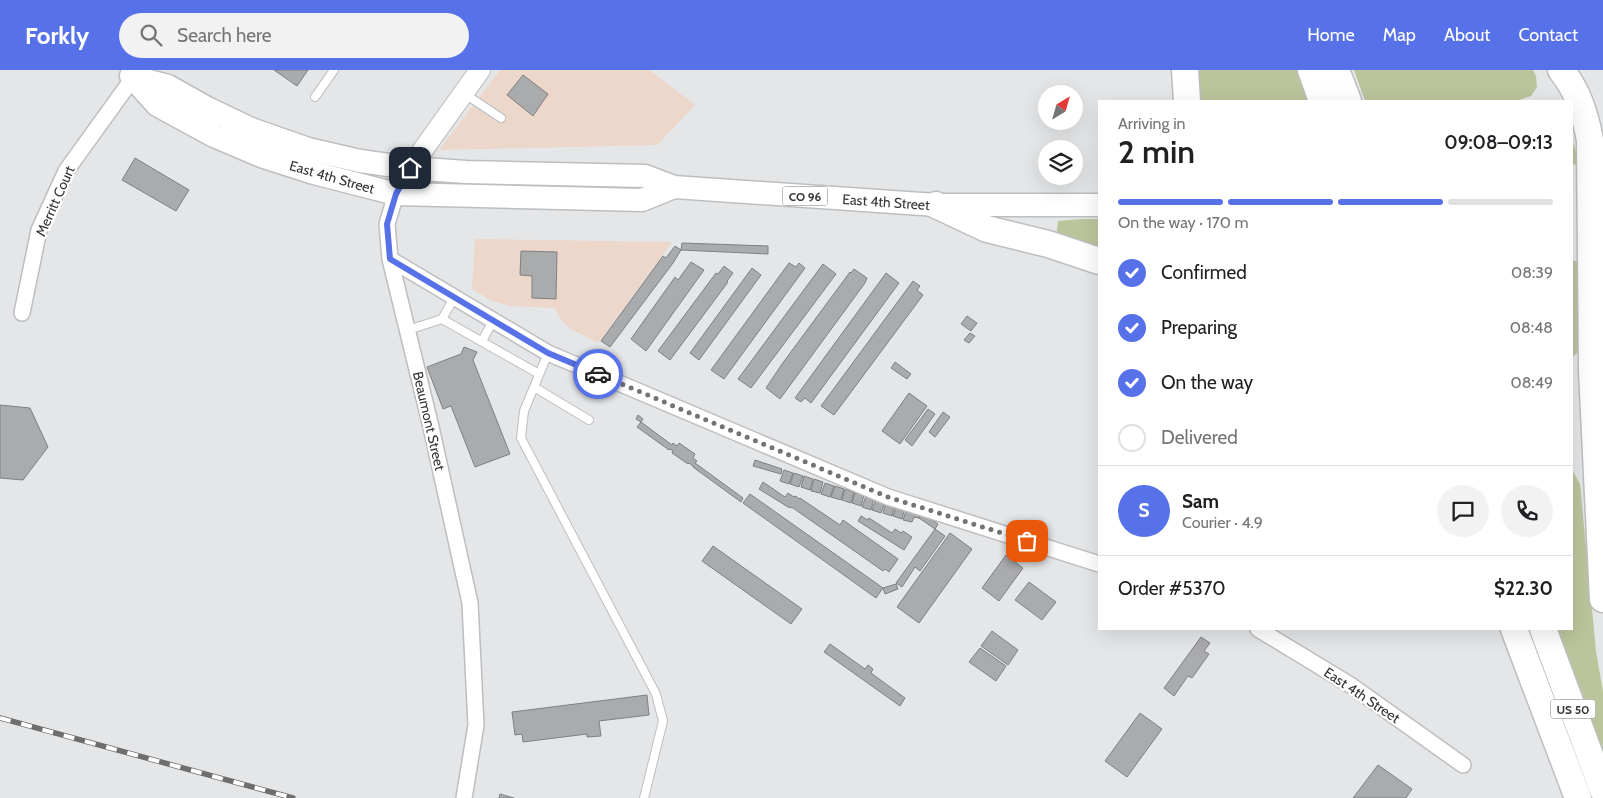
<!DOCTYPE html>
<html lang="en">
<head>
<meta charset="utf-8">
<style>
	:root { --surface:#fff; --page:#f2f2f2; --text:#202124; --muted:#757577; --line:#e0e0e0; --accent:#5772e8 }
	body { margin:0; font-family:Cabin,sans-serif; background:var(--page); color:var(--text); height:100vh; display:flex; flex-direction:column; font-size:19px; white-space:nowrap }
	* { box-sizing:border-box; margin:0 }
	p { font-size:16px; color:var(--muted) }
	.icon { flex:none; width:28px; height:28px; fill:none; stroke:currentColor; stroke-width:2; stroke-linecap:round; stroke-linejoin:round }
	.map { position:relative; flex:1; overflow:hidden }
	.drawer { position:absolute; left:1098px; top:30px; width:475px; height:530px; display:flex; flex-direction:column; background:var(--surface); border-radius:0px; box-shadow:0 5px 20px #0002 }
	.drawer>* { flex:none }
	.needle { width:32px; rotate:37deg }
	.buttons { position:absolute; left:1038px; top:15px; display:grid; gap:10px }
	.buttons a { display:grid; place-items:center; width:45px; height:45px; border-radius:50%; background:var(--surface); box-shadow:0 5px 20px #0002; font-size:25px }
	.pin { position:absolute; display:grid; place-items:center; width:42px; height:42px; color:#fff; margin:-21px; border-radius:10px; box-shadow:0 2px 8px #0006 }
	.courier { position:absolute; display:grid; place-items:center; width:50px; height:50px; margin:-25px; border:4px solid #5772e8; border-radius:50%; background:#fff; color:#222; box-shadow:0 1px 6px #0007 }
	.overview em { font-style:normal; font-weight:600 }
	.overview div { display:flex; flex-direction:column-reverse }
	.overview { display:flex; align-items:center; justify-content:space-between; height:85px; padding:0 20px }
	h1 { font-size:32px; font-weight:600; line-height:38px }
	.bar { display:grid; grid-template-columns:repeat(4,1fr); gap:8px 5px; align-content:center; height:60px; padding:0 20px }
	.bar i { height:6px; border-radius:4px; background:var(--line) }
	.bar .current { background:var(--accent) }
	.bar p { grid-column:span 4 }
	.line { display:flex; align-items:center; gap:12px; padding:0 20px; border-top:1px solid var(--line) }
	.line div { flex:1 }
	.round { display:grid; place-items:center; flex:none; width:52px; height:52px; border-radius:26px; background:var(--page) }
	ol { padding:0 20px; list-style:none }
	li { display:flex; align-items:center; gap:15px; height:55px }
	li p { margin-inline-start:auto }
	li .icon { padding:5px; border-radius:50%; background:var(--accent); color:#fff; stroke-width:4 }
	li:last-child { color:var(--muted) }
	li i { width:28px; height:28px; border:2px solid var(--line); border-radius:50% }
	header { display:flex; align-items:center; gap:30px; box-sizing:border-box; height:70px; padding:0 25px; background:var(--accent); color:#fff }
	header strong { font-size:24px }
	nav { display:flex; gap:28px; margin-inline-start:auto; font-size:18px }
	.search { width:350px; height:45px; background:var(--page); display:flex; align-items:center; gap:12px; box-sizing:border-box; padding:0 18px; border-radius:28px; color:var(--muted); font-size:19px }
	.map>svg:first-child { display:block }
	.industrial { fill:#edd7ca }
	.green { fill:#bbc59c }
	.building { fill:#aaabad; stroke:#7f8082 }
	.lines { fill:none; stroke-linecap:round; stroke-linejoin:round }
	.lane-casing { stroke:#bdbec0; stroke-width:10 }
	.street-casing { stroke:#bdbec0; stroke-width:18 }
	.secondary-casing { stroke:#bdbec0; stroke-width:22 }
	.primary-casing { stroke:#bdbec0; stroke-width:25 }
	.highway-casing { stroke:#bdbec0; stroke-width:29 }
	.lane { stroke:#fff; stroke-width:8 }
	.street { stroke:#fff; stroke-width:15 }
	.secondary { stroke:#fff; stroke-width:20 }
	.primary { stroke:#fff; stroke-width:22 }
	.highway { stroke:#fff; stroke-width:26 }
	.rail-casing { stroke:#6e6e6f; stroke-width:5.5 }
	.rail { stroke:#fff; stroke-width:4; stroke-dasharray:11; stroke-linecap:butt }
	.done { stroke:#737475; stroke-width:5; stroke-dasharray:0 9 }
	.route { stroke:#5772e8; stroke-width:6 }
	.labels { text-anchor:middle; dominant-baseline:central; stroke-width:4.5; stroke-linejoin:round; paint-order:stroke }
	.shield { fill:#fff; stroke:#727273; stroke-width:1 }
	.shield-label { font-size:12px; font-weight:bold; fill:#363637 }
	.street-label { font-size:14px; fill:#363637; stroke:#fff }
</style>
</head>
<body>
<header>
<strong>Forkly</strong>
<div class="search"><svg class="icon" aria-label="search" viewBox="0 0 24 24"><circle cx="10" cy="10" r="6"/><path d="M15 15l6 6"/></svg>Search here</div>
<nav><a>Home</a><a>Map</a><a>About</a><a>Contact</a></nav>
</header>
<div class="map">
<svg width="1603" height="728" viewBox="0 0 1603 728">
	<rect width="100%" height="100%" fill="#e4e6e8"/>
	<path class="industrial" d="M500,0H649L695,35L657,75L439,80Z
		M475,169L672,172L598,273L571,259L561,250L555,238L510,236L490,230L472,219Z"/>
	<path class="green" d="M1195,0H1300L1311,31H1198Z
		M1354,0H1533L1536,6L1537,17L1531,26L1516,31H1365Z
		M1572,69L1576,82L1578,94L1571,95Z
		M1082,149H1099V183L1056,170L1058,151Z
		M1571,190L1579,192V281L1571,289Z
		M1571,398L1580,414L1596,581L1603,622V682L1558,559H1571Z"/>
	<path class="building" d="M274,0H308L297,16Z
		M523,5L548,24L533,46L507,25Z
		M135,88L189,120L176,141L122,110Z
		M682,173L768,176V184L681,180Z
		M675,176L681,180L673,193L610,277L601,271L663,186L666,188Z
		M521,181L557,182L556,229L532,228V206L520,205Z
		M691,192L704,200L646,281L631,269L675,207L678,210Z
		M789,193L796,197L799,193L805,198L724,309L711,300Z
		M823,194L836,204L751,318L738,309Z
		M724,196L733,203L727,211L728,212L670,290L658,281L716,203L718,204Z
		M752,198L761,205L699,290L690,283Z
		M854,199L867,208L865,213L780,329L766,318L782,294L850,202L851,203Z
		M886,203L899,213L811,333L805,328L801,332L795,328Z
		M913,211L920,216L917,220L923,225L834,345L821,336Z
		M967,246L977,253L971,261L961,254Z
		M970,263L975,266L969,273L964,270Z
		M464,277L477,282L473,290L510,384L475,397L451,336L443,339L427,297L461,284Z
		M895,292L911,304L907,309L891,298Z
		M909,323L927,336L900,374L882,361Z
		M0,335L30,338L48,377L23,410L0,408Z
		M928,339L935,344L912,376L905,370Z
		M943,342L950,347L935,367L929,362Z
		M638,345L643,349L641,352L636,349Z
		M641,352L672,375L673,373L677,376L679,373L695,384L693,388L697,391L695,393L743,428L741,432L693,397V396L689,393L688,394L672,383L673,381L670,379L669,380L637,357Z
		M755,390L782,399L781,404L753,396Z
		M784,400L793,403L789,414L780,411Z
		M794,403L803,406L799,417L790,414Z
		M804,406L813,409L810,420L801,417Z
		M814,409L823,412L820,423L811,421Z
		M763,412L785,427L788,423L794,427L796,426L799,429L800,428L840,455L843,450L898,489L889,502L885,499L883,501L793,438L788,437L759,419Z
		M825,413L834,416L830,427L821,424Z
		M835,416L844,419L841,430L831,427Z
		M845,419L854,422L851,433L842,430Z
		M855,422L864,425L861,436L852,433Z
		M750,424L883,518L876,528L743,433Z
		M866,426L874,428L871,440L862,437Z
		M876,429L885,432L881,443L872,440Z
		M886,432L895,435L892,446L883,443Z
		M897,435L905,438L902,449L893,446Z
		M907,438L920,442L919,448L914,447L912,452L903,450Z
		M922,443L938,454L935,459L919,448Z
		M861,446L868,450L869,448L892,463L895,459L901,463L903,461L912,467L904,480L858,451Z
		M935,459L945,466L920,501L915,497L902,517L896,513Z
		M950,463L972,479L919,553L897,537Z
		M713,476L802,539L791,554L702,491Z
		M1006,485L1023,498L999,531L982,518Z
		M1029,512L1056,532L1042,550L1015,530Z
		M896,514L898,519L885,524L883,518Z
		M992,561L1018,580L1008,595L981,576Z
		M1201,567L1210,573L1204,581L1209,584L1192,608L1188,606L1174,626L1164,618Z
		M830,574L865,599L868,595L873,599L871,603L905,628L900,636L824,582Z
		M980,578L1006,596L996,611L969,592Z
		M647,625L649,645L599,651L601,666L587,667V664L523,672L522,664L515,665L512,642Z
		M1140,643L1162,659L1127,707L1105,691Z
		M1378,695L1412,719L1406,728H1353Z
		M500,724L514,728H499Z"/>
	<g class="lines">
		<g class="lane-casing">
			<path id="lane" d="M465,24L501,48
				M315,27L334,0
				M442,249L454,228
				M408,260L442,249L539,304
				M482,271L493,251
				M548,283L534,317L589,350
				M534,317L524,341L521,368L656,624L663,651L644,728"/>
		</g>
		<g class="street-casing">
			<path id="street" d="M396,124L387,154L390,189L431,357L470,533L476,655L464,728
				M390,189L548,283L888,427L1099,494
				M22,243L39,160L66,101L138,1
				M1258,559L1352,616L1463,695"/>
		</g>
		<g class="secondary-casing">
			<path id="secondary" d="M396,124L410,98L480,0"/>
		</g>
		<g class="primary-casing">
			<path id="primary" d="M131,6L157,35L214,66L261,86L314,103L396,124L642,130L674,117
				M134,7L168,16L207,38L251,59L308,79L360,91L410,98L466,102L645,106L674,117L936,135H1099"/>
		</g>
		<g class="highway-casing">
			<path id="highway" d="M1185,0L1187,31
				M1311,0L1322,31
				M1336,0L1348,31
				M1561,0C1578,21 1585,44 1590,70L1592,301L1603,529
				M936,135L987,159L1048,174L1099,191
				M1514,559L1578,728
				M1543,559L1603,720"/>
		</g>
		<use href="#lane" class="lane"/>
		<use href="#street" class="street"/>
		<use href="#secondary" class="secondary"/>
		<use href="#primary" class="primary"/>
		<use href="#highway" class="highway"/>
		<g class="rail-casing">
			<path id="rail" d="M0,648L293,728"/>
		</g>
		<use href="#rail" class="rail"/>
	</g>
	<g class="lines">
		<path class="done" d="M598,304L888,427L1027,471"/>
		<path class="route" d="M410,98L396,124L387,154L390,189L548,283L598,304"/>
	</g>
	<g class="labels">
		<g class="shield">
			<rect x="782.5" y="116.5" width="45" height="19" rx="4"/>
			<rect x="1550.5" y="629.5" width="45" height="19" rx="4"/>
		</g>
		<g class="shield-label">
			<text x="805" y="126">CO 96</text>
			<text x="1573" y="639">US 50</text>
		</g>
		<g class="street-label">
			<text transform="translate(332 107) rotate(16)">East 4th Street</text>
			<text transform="translate(55 131) rotate(-66)">Merritt Court</text>
			<text transform="translate(886 132) rotate(4)">East 4th Street</text>
			<text transform="translate(429 351) rotate(77)">Beaumont Street</text>
			<text transform="translate(1362 625) rotate(34)">East 4th Street</text>
		</g>
	</g>
</svg>
<div class="buttons">
<a><svg class="needle" viewBox="-14 -14 28 28"><path d="M0-13l5 13h-10z" fill="#e53935"/><path d="M0 13l5-13h-10z" fill="#757577"/></svg></a>
<a><svg class="icon" aria-label="layers" viewBox="0 0 24 24"><path d="M12 4l9 5-9 5-9-5zM3 14l9 5 9-5"/></svg></a>
</div>
<div class="pin" style="left:1027px;top:471px;background:#ea580c"><svg class="icon" aria-label="bag" viewBox="0 0 24 24"><path d="M5 8h14l-1 12H6zM9 8a3 3 0 0 1 6 0"/></svg></div>
<div class="pin" style="left:410px;top:98px;background:#1f2937"><svg class="icon" aria-label="home" viewBox="0 0 24 24"><path d="M3 11l9-7 9 7M6 9v11h12V9"/></svg></div>
<div class="courier" style="left:598px;top:304px"><svg class="icon" aria-label="car" viewBox="0 0 24 24"><path d="M5 17H2v-5l4-1 3-4h7l3 4 3 1v5h-3M9 17h6M6 11h13"/><circle cx="7" cy="17" r="2"/><circle cx="17" cy="17" r="2"/></svg></div>
<section class="drawer">
<div class="overview"><div><h1>2 min</h1><p>Arriving in</p></div><em>09:08–09:13</em></div>
<div class="bar"><i class="current"></i><i class="current"></i><i class="current"></i><i></i><p>On the way · 170 m</p></div>
<ol>
<li><svg class="icon" aria-label="check" viewBox="0 0 24 24"><path d="M5 12l5 5 9-10"/></svg>Confirmed<p>08:39</p></li>
<li><svg class="icon" aria-label="check" viewBox="0 0 24 24"><path d="M5 12l5 5 9-10"/></svg>Preparing<p>08:48</p></li>
<li><svg class="icon" aria-label="check" viewBox="0 0 24 24"><path d="M5 12l5 5 9-10"/></svg>On the way<p>08:49</p></li>
<li><i></i>Delivered</li>
</ol>
<div class="line" style="height:90px"><b class="round" style="background:var(--accent);color:#fff">S</b><div><b>Sam</b><p>Courier · 4.9</p></div><a class="round"><svg class="icon" aria-label="chat" viewBox="0 0 24 24"><path d="M4 5h16v11H9l-5 4z"/></svg></a><a class="round"><svg class="icon" aria-label="phone" viewBox="0 0 24 24"><path d="M5 4h4l2 5-3 2q2 4 5 5l2-3 5 2v4C11 20 4 13 5 4z"/></svg></a></div>
<div class="line" style="height:65px"><div>Order #5370</div><b>$22.30</b></div>
</section>
</div>
</body>
</html>
